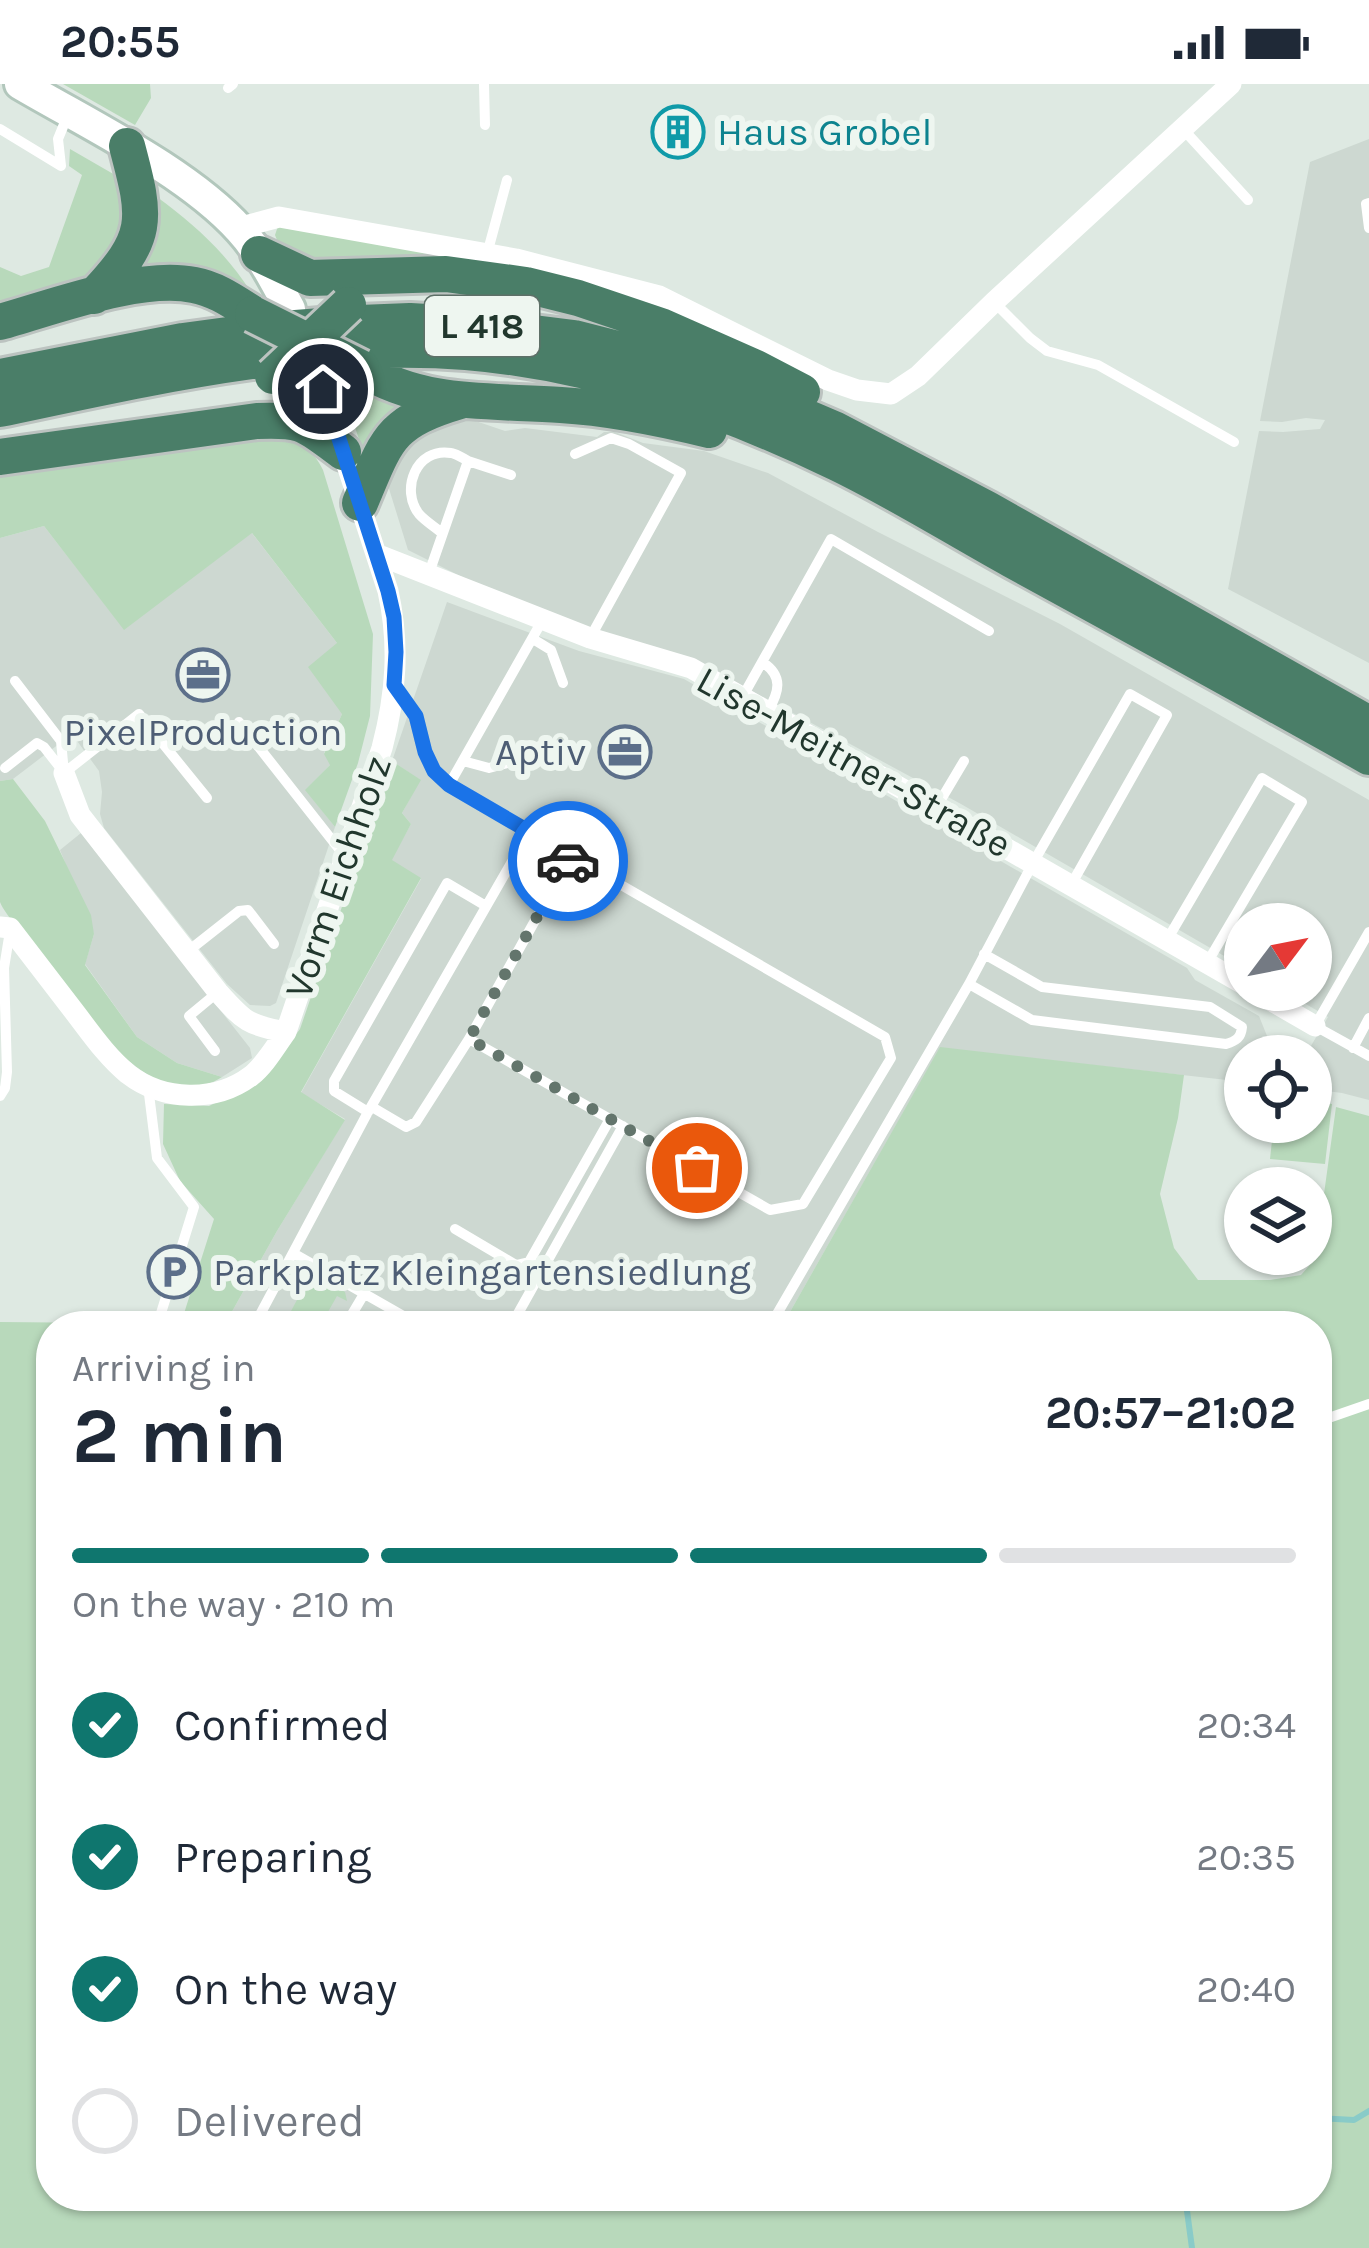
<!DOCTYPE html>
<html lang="en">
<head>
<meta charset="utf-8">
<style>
	:root { --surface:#fff; --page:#f6f6f7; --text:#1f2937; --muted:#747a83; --line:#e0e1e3; --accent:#0f766e }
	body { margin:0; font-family:Karla,sans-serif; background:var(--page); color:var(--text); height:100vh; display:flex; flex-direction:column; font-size:45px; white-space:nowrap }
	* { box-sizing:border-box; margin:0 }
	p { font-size:39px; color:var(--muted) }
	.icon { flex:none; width:66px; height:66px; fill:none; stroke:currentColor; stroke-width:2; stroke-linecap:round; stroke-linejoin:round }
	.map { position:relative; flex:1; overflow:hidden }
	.panel { position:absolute; left:36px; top:1227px; width:1296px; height:900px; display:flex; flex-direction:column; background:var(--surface); border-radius:48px; box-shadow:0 3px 9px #0004 }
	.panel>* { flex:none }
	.needle { width:78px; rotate:58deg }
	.tools { position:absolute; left:1224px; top:819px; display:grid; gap:24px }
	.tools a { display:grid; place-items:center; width:108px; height:108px; border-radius:50%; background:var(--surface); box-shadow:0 3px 9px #0004; font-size:60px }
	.pin { position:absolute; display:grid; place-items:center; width:102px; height:102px; color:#fff; margin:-51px; border:6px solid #fff; border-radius:50%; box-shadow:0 3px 12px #0007 }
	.courier { position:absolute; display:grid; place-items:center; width:120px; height:120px; margin:-60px; border:9px solid #1a73e8; border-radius:50%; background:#fff; color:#222; box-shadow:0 3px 15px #0007 }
	.overview em { font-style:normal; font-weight:700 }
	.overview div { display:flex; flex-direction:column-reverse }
	.overview { display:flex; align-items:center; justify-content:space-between; height:204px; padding:0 36px }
	h1 { font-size:78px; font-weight:700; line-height:90px }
	.bar { display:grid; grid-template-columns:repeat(4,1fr); gap:18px 12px; align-content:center; height:144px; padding:0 36px }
	.bar i { height:15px; border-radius:9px; background:var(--line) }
	.bar .selected { background:var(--accent) }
	.bar p { grid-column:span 4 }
	ol { padding:0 36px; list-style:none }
	li { display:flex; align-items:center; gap:36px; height:132px }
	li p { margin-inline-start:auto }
	li .icon { padding:12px; border-radius:50%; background:var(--accent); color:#fff; stroke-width:4 }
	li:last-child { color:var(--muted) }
	li i { width:66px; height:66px; border:6px solid var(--line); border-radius:50% }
	.status { display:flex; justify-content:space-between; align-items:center; height:84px; padding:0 60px; background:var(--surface); direction:ltr }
	.status svg { height:33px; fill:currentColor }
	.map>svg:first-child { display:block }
	.built { fill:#cdd8d1 }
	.green { fill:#b8d9bb }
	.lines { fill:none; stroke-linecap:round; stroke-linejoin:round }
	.stream { stroke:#89cbc8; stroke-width:6 }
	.secondary-casing { stroke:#b2c7bc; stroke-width:36 }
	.trunk-casing { stroke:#bcc3c0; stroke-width:42 }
	.service { stroke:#fff; stroke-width:10 }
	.minor { stroke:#fff; stroke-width:21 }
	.secondary { stroke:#fff; stroke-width:30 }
	.trunk { stroke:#4a7e68; stroke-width:36 }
	.trunk-bridge-casing { stroke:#bcc3c0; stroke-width:42; stroke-linecap:butt }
	.trunk-bridge { stroke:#4a7e68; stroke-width:36 }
	.done { stroke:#63756c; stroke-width:12; stroke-dasharray:0 21.6 }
	.route { stroke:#1a73e8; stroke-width:15 }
	.labels { text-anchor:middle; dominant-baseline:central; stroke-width:12; stroke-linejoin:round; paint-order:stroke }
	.shield { fill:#eef6f0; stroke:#5e7068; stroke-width:3 }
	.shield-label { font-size:36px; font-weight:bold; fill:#21372d }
	.culture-label { font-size:39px; fill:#0d838f; stroke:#eef6f0; text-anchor:start }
	.service-label { font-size:39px; fill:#4e5e75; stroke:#eef6f0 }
	.street-label { font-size:39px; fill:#21372d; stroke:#eef6f0 }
</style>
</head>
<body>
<div class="status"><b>20:55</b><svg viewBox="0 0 49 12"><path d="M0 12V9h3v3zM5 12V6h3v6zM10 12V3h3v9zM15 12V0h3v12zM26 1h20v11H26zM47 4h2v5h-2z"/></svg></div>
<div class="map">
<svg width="1369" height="2164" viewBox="0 0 1369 2164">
	<rect width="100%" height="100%" fill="#dee9e2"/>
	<path class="built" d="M1369,55V579L1228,505L1259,347L1283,348L1320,345L1325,336L1306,334L1282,338L1260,337L1310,78Z
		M464,333L505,347L525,344L597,353L604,348H615L643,359L704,367L768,389L878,448L1060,540L1369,716V1016L1342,1009L1311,1005V972H1305L1328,933L1282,906H1311V840H1245V884L961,720L693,575L607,552L488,506L408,466L386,395L393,377L425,343Z
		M44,442L124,545L251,448L337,559L342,630L324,669L331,680L306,706L335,743L276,919L270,922L250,921L227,900L104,744L100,730L102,708L99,687L72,650L13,695L0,697V454Z
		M447,518L579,567L684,595L1187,884L1195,896L1259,932L1271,962L1288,972H1245V998L940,964L782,1242H224L277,1147L345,1035L301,1009L421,795L391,776L411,740L402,729L420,696L392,677Z
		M81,749L250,964L252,974L222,993L177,979L137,953L85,880L94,850L60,766Z"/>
	<path class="green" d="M63,0H150L151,14L135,41Z
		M70,65L122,95L136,132L93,194L0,221V183L21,192L49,183L82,91L69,82Z
		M157,113C194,140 226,169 251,208L126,190Z
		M278,142L481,177L318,187L279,161L275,151Z
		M336,287L423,320L367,379Z
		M290,352C306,361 315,370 323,386L373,550L370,632L358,679L335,743L305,706L330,681L324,670L342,630L308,583L337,559L252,449L124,546L44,442L0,454V390Z
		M392,677L421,696L402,729L411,740L392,776L421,794L301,1008L345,1036L277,1147L224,1242H180L214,1135L180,1097L163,1060L164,1020L209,1022L262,996L300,945Z
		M13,695L45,737L91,831L94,850L85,881L137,953L177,979L222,993C152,1039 80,923 45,877C35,865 4,830 0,818C0,810 0,798 0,790C0,759 0,728 0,697Z
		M940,963L1184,991L1178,1034L1160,1110L1174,1164L1198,1196H1270L1301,1191L1315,1175L1336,1023L1369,1032V2164H0V1238L110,1239L115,1242H51V2112H1317V1242H782Z
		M1311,1018L1332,1020L1325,1080L1270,1075L1274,1038H1311Z
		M302,1183L345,1208L347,1217L337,1212L320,1242H283L305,1201L287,1189L290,1185Z"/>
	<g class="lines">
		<path class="stream" d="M1317,2034L1354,2036L1369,2027
			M1185,2112L1192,2164"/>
		<g class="secondary-casing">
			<path id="secondary" d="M20,0C88,40 188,88 240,146C261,169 275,198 290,225"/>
		</g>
		<g class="trunk-casing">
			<path id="trunk" d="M259,170L310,194L446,190L526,201L578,214L661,242L756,284L802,308
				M94,212C150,153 147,137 127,62
				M0,238C54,223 140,190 194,201C216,205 234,218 253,230
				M361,284C423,323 491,316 561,321C611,324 660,334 709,346
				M0,293L183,257L257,247L360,239L410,237L461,240L574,254L688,283L834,345L987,425L1369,640
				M0,325C153,293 309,256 466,268C597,279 720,323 837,379C897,408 954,444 1012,476C1131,541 1250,606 1369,673
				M0,373L257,337C305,335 305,340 343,368
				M360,419C387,355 389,338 460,317"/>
		</g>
		<path class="service" d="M484,0L485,41
			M228,4L233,0
			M1182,44L1248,116
			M0,45L61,82L58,55L67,33
			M1369,119L1366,120L1369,144
			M487,170L507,96
			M994,218L1030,254L1047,267L1098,281L1234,358
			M575,370L611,354L629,360L681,389L590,554
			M468,377L511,391
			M428,492L468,377C465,375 454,369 451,369C416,363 400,406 419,430C425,437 435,443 442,449
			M533,555L551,566L563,599
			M762,578C784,592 779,608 768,627
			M15,597L61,657L64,689
			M743,612L831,455L989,547
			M239,638L343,770
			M463,677L489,684L519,676
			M5,684L37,659L44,663L62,686
			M64,689L139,630L207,714
			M449,701L542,537
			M936,724L964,677
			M529,748L885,953L891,974L803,1120L770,1126L469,955L571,772
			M1369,848L1315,942L1369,972
			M1167,856L1262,694L1302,718L1207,879
			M187,868L239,827L248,826L274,860
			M969,900L1032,936L1226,960C1236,957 1241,954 1242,943L1210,923L1042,903L984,870
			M1353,964L1369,934
			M215,967L189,932L218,908
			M148,1002L157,1074L194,1123L157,1242
			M0,1012L5,1004L7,988L4,884L10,847
			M372,1023L406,1043L416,1038L469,955
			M368,1028L334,1007V997L447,799L486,822
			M455,1145L516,1181L529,1178L610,1035
			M293,1169L421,1242
			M254,1242L368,1028L529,748L449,701L434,687L425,668L415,632L396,604
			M345,1242L364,1210
			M511,1242L623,1042
			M770,1242L969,900L1033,779L1130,610L1167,631L1071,801
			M1317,1338L1369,1320"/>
		<path class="minor" d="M238,144L279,133L516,175L659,212L828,296L857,306L891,310L918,292L994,218L1231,0
			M376,470L590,554L691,584L1245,901
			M64,689L80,731L218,908C244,937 247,941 286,948
			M0,843L10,844C31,871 52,899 73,926C90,948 106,972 128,990C163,1017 215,1019 251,992C265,981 275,963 286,948L382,664C396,611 400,561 388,507L317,289
			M1253,906L1315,942"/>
		<use href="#secondary" class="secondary"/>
		<use href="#trunk" class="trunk"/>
		<g class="trunk-bridge-casing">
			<path id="trunk-bridge" d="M253,230L361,284
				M273,292L348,221"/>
		</g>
		<use href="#trunk-bridge" class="trunk-bridge"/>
	</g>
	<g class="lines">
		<path class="done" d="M568,777L469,955L697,1084"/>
		<path class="route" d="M323,305L388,507L394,533L396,568L394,601L416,632L425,668L434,687L449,701L571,772L568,777"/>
	</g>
	<defs>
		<g id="building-ring" transform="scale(2.7)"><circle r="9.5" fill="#eef6f0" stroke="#0f9aa8" stroke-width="1.5"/><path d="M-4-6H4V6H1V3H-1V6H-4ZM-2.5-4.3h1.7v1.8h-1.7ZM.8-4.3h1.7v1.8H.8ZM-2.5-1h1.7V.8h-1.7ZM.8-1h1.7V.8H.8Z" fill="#0f9aa8"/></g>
		<g id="office-ring" transform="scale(2.7)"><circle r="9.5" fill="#eef6f0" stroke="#5c6f8a" stroke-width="1.5"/><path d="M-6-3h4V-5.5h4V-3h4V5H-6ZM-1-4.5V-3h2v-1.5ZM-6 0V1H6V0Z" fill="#5c6f8a"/></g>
		<g id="parking-ring" transform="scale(2.7)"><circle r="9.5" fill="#eef6f0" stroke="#5c6f8a" stroke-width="1.5"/><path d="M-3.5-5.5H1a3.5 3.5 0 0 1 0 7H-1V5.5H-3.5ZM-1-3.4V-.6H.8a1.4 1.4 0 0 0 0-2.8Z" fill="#5c6f8a"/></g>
	</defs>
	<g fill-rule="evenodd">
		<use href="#building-ring" x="678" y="48"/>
		<use href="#office-ring" x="203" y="591"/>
		<use href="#office-ring" x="625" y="668"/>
		<use href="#parking-ring" x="174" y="1188"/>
	</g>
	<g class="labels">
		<rect class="shield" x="425" y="212" width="114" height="60" rx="9"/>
		<g class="shield-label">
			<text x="482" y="242">L 418</text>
		</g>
		<g class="culture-label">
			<text x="717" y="48">Haus Grobel</text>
		</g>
		<g class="service-label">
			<text x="203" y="648">PixelProduction</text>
			<text x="586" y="668" text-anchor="end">Aptiv</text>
			<text x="213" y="1188" text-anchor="start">Parkplatz Kleingartensiedlung</text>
		</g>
		<g class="street-label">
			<text transform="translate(854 678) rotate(29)">Lise-Meitner-Straße</text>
			<text transform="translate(338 793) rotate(-71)">Vorm Eichholz</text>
		</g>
	</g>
</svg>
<div class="tools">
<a><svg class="needle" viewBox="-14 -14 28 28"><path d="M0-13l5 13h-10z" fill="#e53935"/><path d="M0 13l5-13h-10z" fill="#747a83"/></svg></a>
<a><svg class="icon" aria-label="locate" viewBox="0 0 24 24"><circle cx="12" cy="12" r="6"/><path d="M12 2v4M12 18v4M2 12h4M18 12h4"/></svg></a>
<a><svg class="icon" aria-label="layers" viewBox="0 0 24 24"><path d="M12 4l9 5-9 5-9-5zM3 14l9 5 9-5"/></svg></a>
</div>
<div class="pin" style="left:697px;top:1084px;background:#ea580c"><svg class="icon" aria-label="bag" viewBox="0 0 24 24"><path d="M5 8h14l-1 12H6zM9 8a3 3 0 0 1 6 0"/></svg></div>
<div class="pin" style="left:323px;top:305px;background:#1f2937"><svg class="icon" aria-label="home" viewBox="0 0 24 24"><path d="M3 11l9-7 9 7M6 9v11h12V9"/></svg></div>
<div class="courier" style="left:568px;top:777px"><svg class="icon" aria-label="car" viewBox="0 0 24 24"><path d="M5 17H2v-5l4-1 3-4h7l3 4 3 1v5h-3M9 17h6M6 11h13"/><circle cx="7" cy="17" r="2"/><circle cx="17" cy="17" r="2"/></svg></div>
<section class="panel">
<div class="overview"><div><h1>2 min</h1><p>Arriving in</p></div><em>20:57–21:02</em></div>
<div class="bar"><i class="selected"></i><i class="selected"></i><i class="selected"></i><i></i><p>On the way · 210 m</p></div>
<ol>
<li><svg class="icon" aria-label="check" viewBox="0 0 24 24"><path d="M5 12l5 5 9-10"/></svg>Confirmed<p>20:34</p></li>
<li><svg class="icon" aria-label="check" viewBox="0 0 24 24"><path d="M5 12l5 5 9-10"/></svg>Preparing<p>20:35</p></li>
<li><svg class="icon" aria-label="check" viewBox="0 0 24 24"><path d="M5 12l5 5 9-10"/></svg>On the way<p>20:40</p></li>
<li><i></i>Delivered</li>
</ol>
</section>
</div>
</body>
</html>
